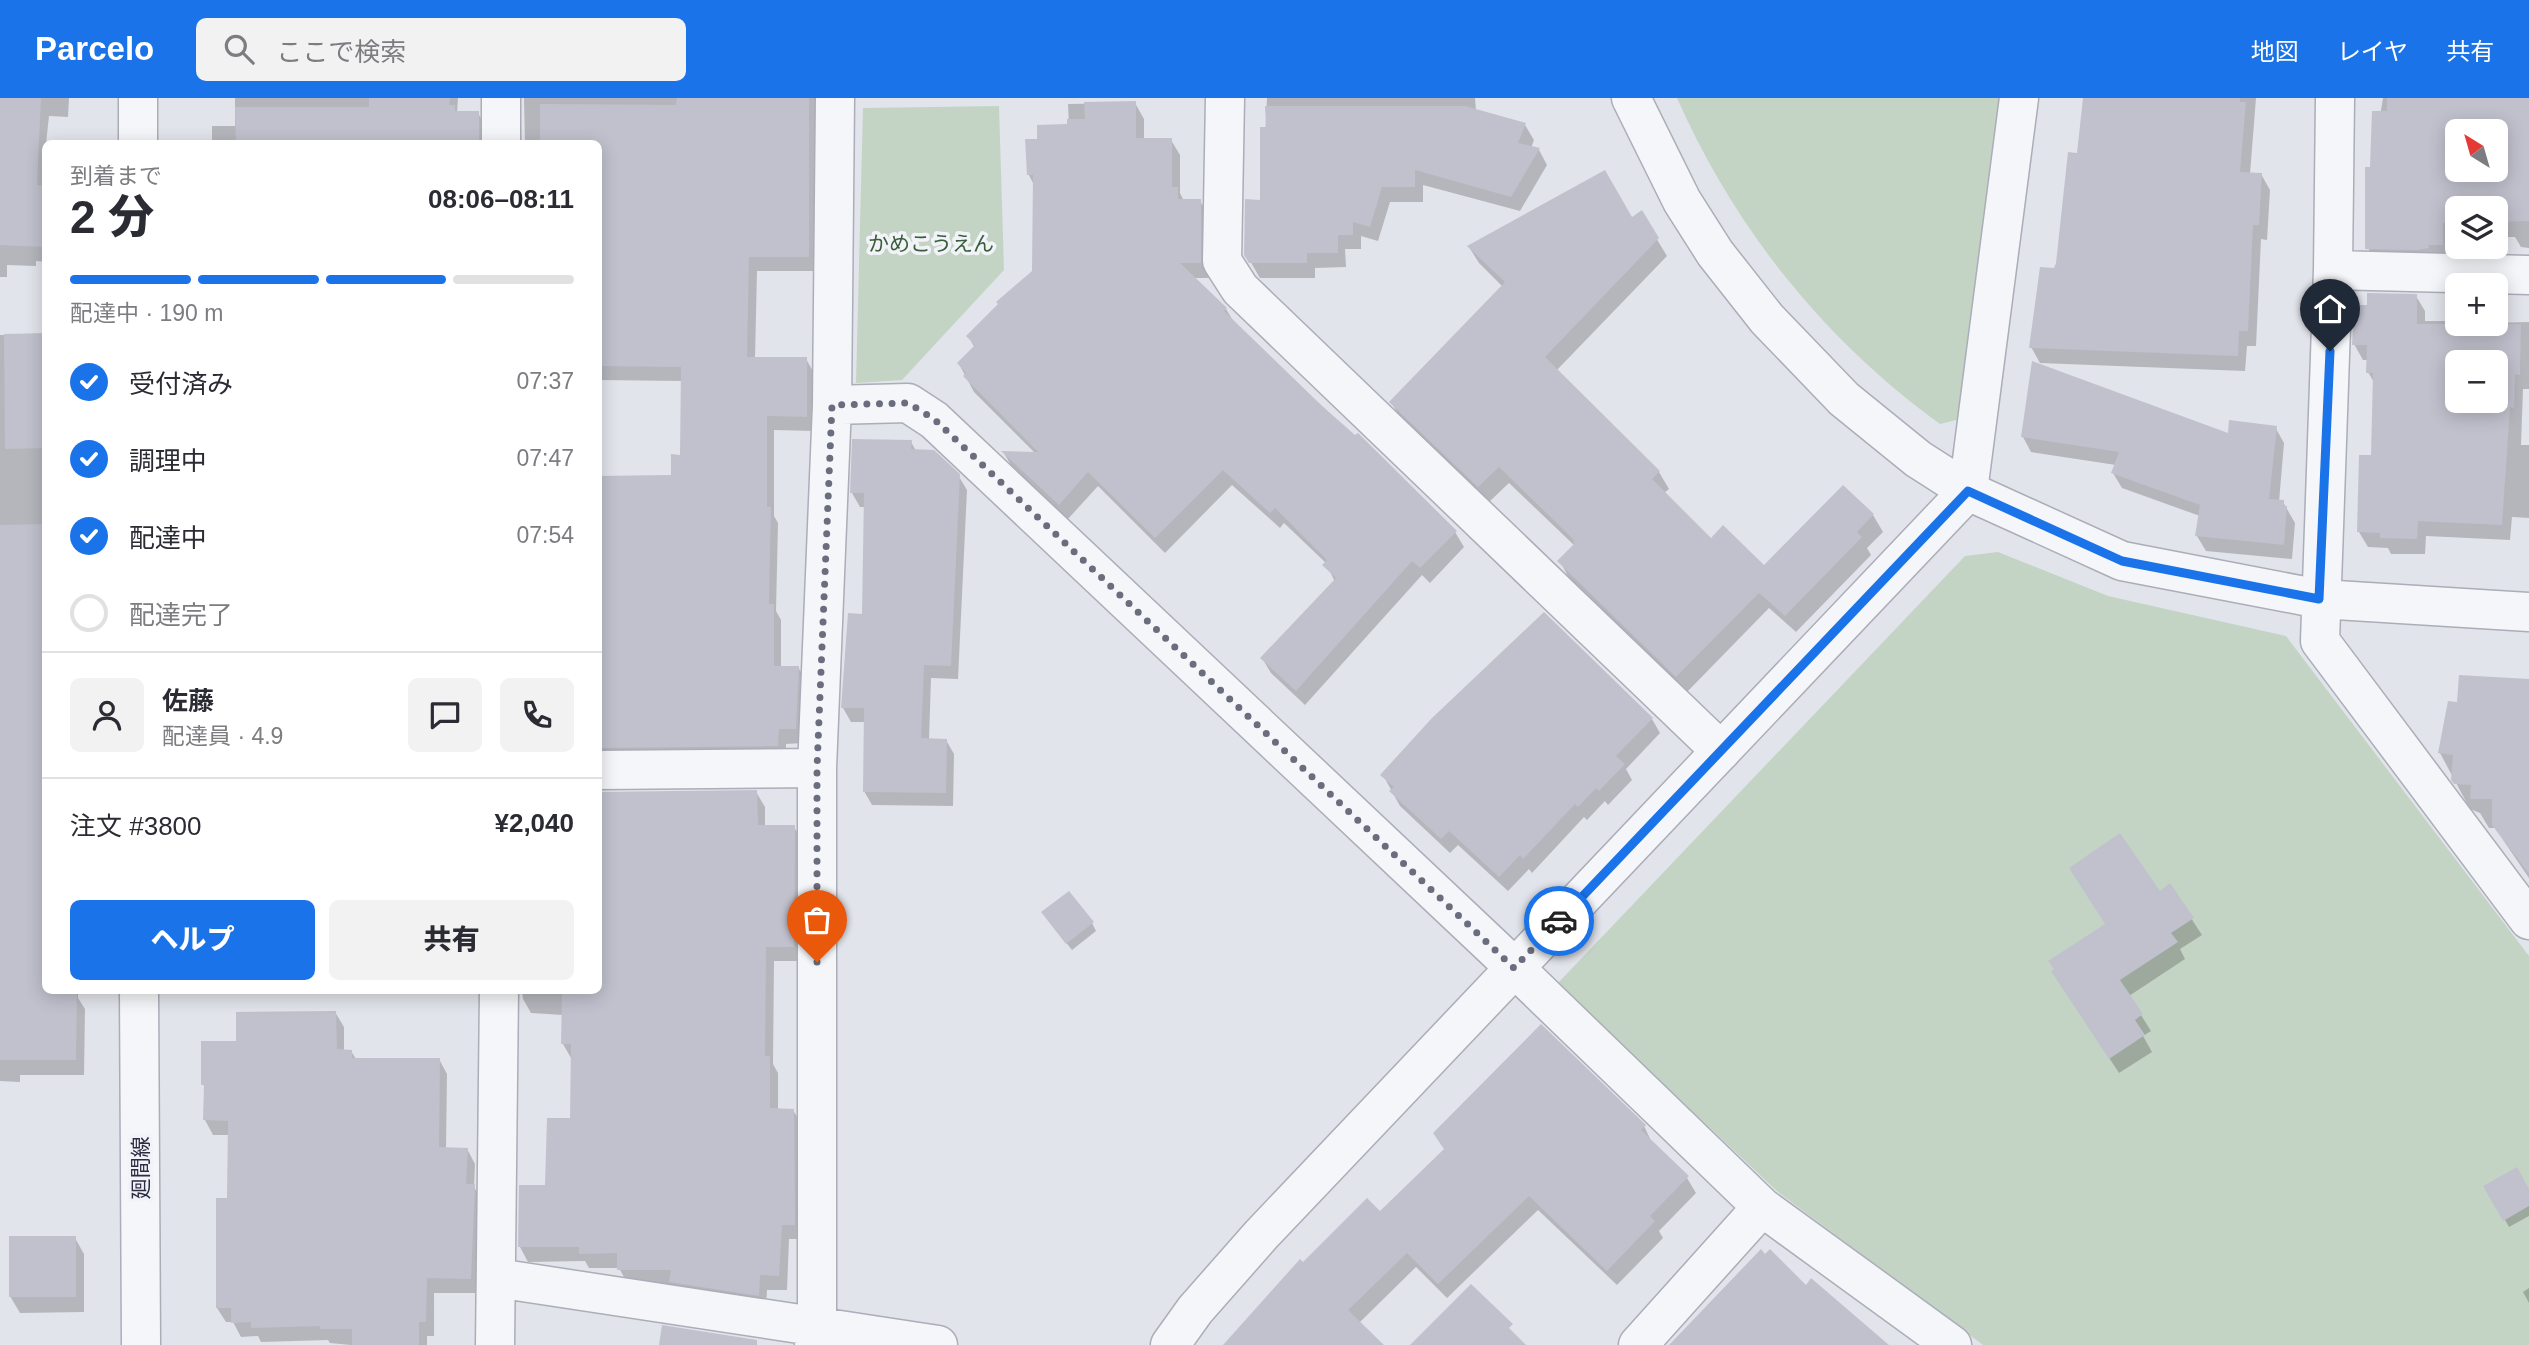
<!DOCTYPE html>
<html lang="ja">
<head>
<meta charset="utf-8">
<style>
	:root { --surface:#fff; --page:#f2f2f3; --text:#2b2b33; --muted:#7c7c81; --line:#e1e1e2; --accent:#1a73e8 }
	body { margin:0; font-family:Arial,"Noto Sans JP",sans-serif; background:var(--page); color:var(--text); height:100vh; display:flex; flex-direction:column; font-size:26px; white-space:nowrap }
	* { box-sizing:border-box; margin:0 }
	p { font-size:23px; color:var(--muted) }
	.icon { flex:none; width:38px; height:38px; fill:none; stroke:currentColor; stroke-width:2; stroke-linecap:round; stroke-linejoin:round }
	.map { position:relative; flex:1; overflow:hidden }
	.side { position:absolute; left:42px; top:42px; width:560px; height:854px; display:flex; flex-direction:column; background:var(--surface); border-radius:10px; box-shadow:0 4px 18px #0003 }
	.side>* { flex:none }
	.needle { width:46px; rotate:323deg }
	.buttons { position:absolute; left:2445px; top:21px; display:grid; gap:14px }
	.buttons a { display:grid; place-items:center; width:63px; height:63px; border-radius:10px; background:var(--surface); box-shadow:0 4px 18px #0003; font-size:35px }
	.pin { position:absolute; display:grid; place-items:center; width:60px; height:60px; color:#fff; margin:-72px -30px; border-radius:50% 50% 50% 0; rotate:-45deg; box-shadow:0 0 7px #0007 }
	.pin .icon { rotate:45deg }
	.courier { position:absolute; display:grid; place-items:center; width:70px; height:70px; margin:-35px; border:5px solid #1a73e8; border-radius:50%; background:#fff; color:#222; box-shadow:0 2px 9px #0007 }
	.head em { font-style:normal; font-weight:800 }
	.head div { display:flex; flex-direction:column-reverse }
	.head { display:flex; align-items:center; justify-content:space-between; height:119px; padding:0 28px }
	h1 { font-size:46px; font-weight:800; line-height:52px }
	.bar { display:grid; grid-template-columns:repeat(4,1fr); gap:10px 7px; align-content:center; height:84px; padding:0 28px }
	.bar i { height:9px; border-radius:5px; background:var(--line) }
	.bar .on { background:var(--accent) }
	.bar p { grid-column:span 4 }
	.line { display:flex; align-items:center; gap:18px; padding:0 28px; border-top:2px solid var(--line) }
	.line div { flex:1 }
	.round { display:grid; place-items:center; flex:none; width:74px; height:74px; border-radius:10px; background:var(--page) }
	ol { padding:0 28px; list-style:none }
	li { display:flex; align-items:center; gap:21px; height:77px }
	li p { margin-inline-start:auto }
	li .icon { padding:7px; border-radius:50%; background:var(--accent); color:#fff; stroke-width:4 }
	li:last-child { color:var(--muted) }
	li i { width:38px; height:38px; border:4px solid var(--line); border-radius:50% }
	.cta { display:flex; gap:14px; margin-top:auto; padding:14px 28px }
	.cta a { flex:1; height:80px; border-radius:10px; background:var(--accent); color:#fff; font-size:28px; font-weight:800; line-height:80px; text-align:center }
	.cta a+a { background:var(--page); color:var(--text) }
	header { display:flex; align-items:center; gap:42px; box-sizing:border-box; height:98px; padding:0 35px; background:var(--accent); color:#fff }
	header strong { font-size:33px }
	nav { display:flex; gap:38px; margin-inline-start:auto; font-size:24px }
	.search { width:490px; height:63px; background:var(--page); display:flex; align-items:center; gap:18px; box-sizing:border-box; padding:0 24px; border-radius:10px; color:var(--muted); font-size:26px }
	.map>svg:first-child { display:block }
	.green { fill:#c4d4c4 }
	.shadow { fill:#0003; fill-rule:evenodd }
	.building { fill:#c0c1cd; fill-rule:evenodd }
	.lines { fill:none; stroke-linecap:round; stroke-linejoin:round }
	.minor-casing { stroke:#abadb8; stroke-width:41 }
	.tertiary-casing { stroke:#abadb8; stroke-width:41 }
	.minor { stroke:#f5f6f9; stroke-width:38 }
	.tertiary { stroke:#f5f6f9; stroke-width:38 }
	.done { stroke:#6a6d7d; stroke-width:7; stroke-dasharray:0 12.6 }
	.route { stroke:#1a73e8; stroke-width:9 }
	.labels { text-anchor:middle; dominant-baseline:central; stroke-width:7; stroke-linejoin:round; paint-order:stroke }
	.park-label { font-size:21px; fill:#385e3a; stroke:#f2f3f8 }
	.street-label { font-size:21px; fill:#2a2d42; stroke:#f2f3f8 }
</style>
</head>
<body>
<header>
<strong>Parcelo</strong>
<div class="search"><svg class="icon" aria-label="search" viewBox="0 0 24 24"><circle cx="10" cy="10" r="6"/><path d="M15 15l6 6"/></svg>ここで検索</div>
<nav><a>地図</a><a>レイヤ</a><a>共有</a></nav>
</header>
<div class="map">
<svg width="2529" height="1247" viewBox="0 0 2529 1247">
	<rect width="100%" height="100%" fill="#e2e4eb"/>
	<path class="green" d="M1677,0H2000L1960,321L1940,326C1824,242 1735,131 1677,0Z
		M999,8L1004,172L902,282L856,285L863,10Z
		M1998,454L2108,498L2286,538L2529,858V1247H1983L1778,1094L1557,886L1965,458Z"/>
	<path class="shadow" d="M0,0H69L68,19L49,18L46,46V164L36,163V168L7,167V179H0Z
		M235,0H458L457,15H478L487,31V46H212V28H235Z
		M524,0H817V173H757L755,260L806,261L814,275V333L774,332V418L778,425L776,513L781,522V570L798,569L807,584L803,645L786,646V663L598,667V379H673L681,358L682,283L598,282V46H525Z
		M1267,0H1475L1476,13L1525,27L1534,42L1531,50L1539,52L1547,67L1520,113L1423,87V104H1390L1378,143L1361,138V151H1345L1346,169L1315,170V180H1260L1246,156L1262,103Z
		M2085,0H2256L2250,76H2261L2270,92L2267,142L2261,141L2256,248H2247L2245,273L2040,265L2031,249L2055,172L2078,57Z
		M2383,0H2529V150L2521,149L2515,139H2496V110H2457V140H2451V162L2376,164L2367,148L2371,71ZM2457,33H2496V72H2457Z
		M1135,5L1144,21V42H1171L1180,57V95L1184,103H1200L1209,118V180H1194L1226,211L1235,226L1455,434L1464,449L1430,485L1422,477L1305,607L1271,575L1262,560L1335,484L1326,465L1284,425L1280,430L1232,387L1165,455L1098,388L1068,421L1012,369L1004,355H1035L974,294L959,266L975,250L968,238L1033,173L1034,87L1029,77L1039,43L1069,28L1068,6Z
		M1641,115L1667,158L1556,273L1659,374L1669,391L1664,395L1711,442L1764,470L1843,389L1873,417L1883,434L1867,450L1871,457L1796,534L1769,510L1686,595L1569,480L1560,463L1575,448L1509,385L1488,405L1401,321L1391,304L1503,189L1479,165L1469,149L1631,121Z
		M2416,198L2425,213V223H2457V226L2529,224V291H2523L2521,347H2529V420L2512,419L2510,442L2426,438L2425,456H2391L2388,450L2368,449L2359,434L2373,359L2375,286L2368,274V262H2363L2354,246L2369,209ZM2457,264H2496V303H2457Z
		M0,237H46V892H78V900L85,911L84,977H20V984L0,983Z
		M2275,329L2284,345L2279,404H2283L2295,425L2292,461L2206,453L2197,438L2200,418L2122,390L2113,375L2116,367L2031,354L2023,339L2230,338Z
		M911,344L916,353L958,377L967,392L958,581L931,580L929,642H946L954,656L953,708L872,707L864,693L865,624H851L843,610L864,517L866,409H860L852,395Z
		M2529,583V780L2495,730H2489L2480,715L2470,711L2440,655L2459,605Z
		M1652,621L1660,635L1626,671L1632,682L1608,707L1605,703L1587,722L1584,719L1532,775L1529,771L1508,793L1458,747L1450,755L1400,708L1383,677Z
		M756,694L765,709V729H794L803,744L801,863H774L773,966L778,975V1012H793L802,1027V1141H789L787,1192H767L766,1212L679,1198L672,1186H628L619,1170H589L585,1163L528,1164L520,1149L572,1022L571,960L563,946V917L531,915L523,901L522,892H598Z
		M2170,788L2202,837L2180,851L2185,861L2129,898L2151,933L2143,938L2152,954L2119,975L2063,889Z
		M1048,822L1092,825L1096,833L1072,852Z
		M335,914L344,929V953H351L356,961H439L447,976L446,1051H467L475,1066L474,1089L482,1103L479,1195H434V1238H427V1247H351L330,1245L328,1242L261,1244L258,1238L241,1239L233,1224H226L217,1210L228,1102L230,1037H213L205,1022L206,992L203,986L238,944Z
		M1644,1028L1652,1045L1687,1080L1696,1095L1659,1133L1663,1140L1617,1187L1538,1112L1447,1200L1416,1169L1359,1225L1381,1247H1226L1303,1166L1380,1115Z
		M2486,1088L2529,1094V1118L2509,1129Z
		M75,1140L84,1156V1214L20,1215L10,1198Z
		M2529,1190V1205L2523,1194Z"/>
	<path class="building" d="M0,0H41L37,87L46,88V149L0,147Z
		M369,0H450L449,7H455V13H479V46H236L235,9H369Z
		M677,0H809V159H749L747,259H807V319L767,318V409H771L769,506H774V568H799L796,631H779L778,648L598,650V378L671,377V356L680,357L681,269L598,268V46L540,43V6L676,7Z
		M2083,0H2240V4H2246L2240,74L2262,75L2259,127H2253L2248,233H2239L2238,258L2029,250L2040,169L2054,170L2056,165L2068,54L2077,55Z
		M2387,0H2529V123L2496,124V110H2457V125H2443V147H2428L2429,150L2417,152L2365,151V69H2370L2372,13H2387ZM2457,33H2496V72H2457Z
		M1136,3V40H1172V89H1178V101H1201V165H1180L1227,210L1224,213L1321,307L1355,337L1358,335L1457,433L1420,470L1412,463L1296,593L1260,560L1336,480L1322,467L1327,462L1275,410L1270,415L1223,372L1155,440L1088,374L1059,407L1001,353L1038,354L963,278L966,275L957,265L975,247L966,238L998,206L996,204L1032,173L1033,77H1027L1025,41H1037V27L1067,26V21H1085L1084,4Z
		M1265,8H1465L1526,25L1518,45L1540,50L1511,99L1415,72V89H1382L1370,129L1353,124V137H1338V155H1307V165H1249L1244,157L1245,101L1260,102V29H1266Z
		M1605,72L1632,119L1642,112L1659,140L1545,259L1660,373L1652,381L1711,440L1723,427L1764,467L1843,387L1874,416L1857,434L1862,439L1785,518L1759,495L1676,579L1557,463L1574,446L1573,441L1499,369L1478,389L1389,304L1505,184L1467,148Z
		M2367,195L2417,196V226H2521L2520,277L2515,276L2514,310L2510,309L2502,427L2418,423L2417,441L2380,440V435L2357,434L2359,357H2371L2373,275H2366L2367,247H2352L2354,207H2367ZM2457,264H2496V303H2457Z
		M46,235V350L5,351L4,236Z
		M2032,263L2228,335L2229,322L2277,328L2269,401L2284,402V408H2287L2284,447L2195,438L2200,407L2111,375L2119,354L2021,339Z
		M852,341L912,342L911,351L934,352L960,376L951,568L924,567L921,640L947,641L946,695L863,694L864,610H841L848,515L862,516L864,395H850Z
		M46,426V894H77L76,962H0V427Z
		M1544,514L1653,620L1616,658L1625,666L1599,693L1596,690L1578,709L1575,706L1523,761L1520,757L1499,779L1449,733L1441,741L1389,693L1394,689L1380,677L1432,620Z
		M2459,577L2529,581V776L2492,727V701H2470L2471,687L2454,686L2451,682L2453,657L2438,655L2448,603L2457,604Z
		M757,692L758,727H795L794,849H766L765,958H770V1010L794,1011L795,1127H782L779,1178L760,1177L759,1198L669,1184L671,1172H617V1155L579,1156V1149H518L519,1087H545L547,1020H570L571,946H561L562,892H598V694Z
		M2120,735L2160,793L2170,785L2194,820L2171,835L2178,844L2120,882L2143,916L2135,922L2145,937L2109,961L2051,873L2054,871L2048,863L2105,826L2069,770Z
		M1069,793L1094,824L1066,846L1041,814Z
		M336,913L337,951L352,952V960H440L439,1049L468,1050L466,1086H475L471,1181L427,1180L426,1224H419V1247H352V1231H320V1228L251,1230V1224L231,1225V1210H216V1100H227L228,1023L203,1022L204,987H201V943H236V914Z
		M1541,926L1646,1027L1641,1032L1689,1078L1650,1118L1655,1123L1607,1173L1529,1098L1438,1186L1407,1155L1348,1212L1384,1247H1223L1300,1161L1303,1164L1367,1100L1380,1113L1444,1051L1433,1035Z
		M2517,1069L2529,1091V1108L2503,1123L2483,1088Z
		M9,1138H76V1199H9Z
		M1761,1151L1765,1156L1770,1151L1806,1187L1811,1180L1889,1247H1669Z
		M1471,1186L1513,1226L1509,1230L1526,1247H1410Z
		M662,1227L757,1242V1247H659Z"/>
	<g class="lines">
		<g class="minor-casing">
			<path id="minor" d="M501,0V46
				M1225,0L1222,163L1240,191L1721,653
				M2335,0L2333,172L2320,543L2529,822
				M2333,172L2529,177
				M832,307L908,305L934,322L1495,851L1762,1109L1952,1247
				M1968,393L2019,0
				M598,672L817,670
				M496,1180L938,1247
				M495,1247L499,892
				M814,1247L817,1227V670L832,307L835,0
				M1638,1247L1762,1109"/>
		</g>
		<g class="tertiary-casing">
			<path id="tertiary" d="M1631,0L1682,103L1715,155L1767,221L1844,301L1918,361L1968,393L2122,463L2320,501L2529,514
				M138,46V0
				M139,892L141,1247
				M1170,1247L1195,1212L1261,1137L1968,393"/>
		</g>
		<use href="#minor" class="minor"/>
		<use href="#tertiary" class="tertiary"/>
	</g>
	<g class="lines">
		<path class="done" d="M817,864V670L832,307L908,305L934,321L1514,870L1559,823"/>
		<path class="route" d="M1559,823L1968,393L2122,463L2319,501L2330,253"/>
	</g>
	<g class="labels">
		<g class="park-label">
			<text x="931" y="145">かめこうえん</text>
		</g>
		<g class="street-label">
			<text transform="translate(140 1070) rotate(-90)">廻間線</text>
		</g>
	</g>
</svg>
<div class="buttons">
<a><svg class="needle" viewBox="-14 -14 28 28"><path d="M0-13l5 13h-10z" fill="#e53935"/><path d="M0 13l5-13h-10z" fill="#7c7c81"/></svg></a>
<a><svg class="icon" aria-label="layers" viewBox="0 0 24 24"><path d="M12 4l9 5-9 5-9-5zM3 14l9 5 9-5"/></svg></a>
<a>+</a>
<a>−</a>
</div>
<div class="pin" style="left:817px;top:864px;background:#ea580c"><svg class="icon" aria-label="bag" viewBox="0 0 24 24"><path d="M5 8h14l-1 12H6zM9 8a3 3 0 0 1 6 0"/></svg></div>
<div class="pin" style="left:2330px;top:253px;background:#1f2937"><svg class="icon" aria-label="home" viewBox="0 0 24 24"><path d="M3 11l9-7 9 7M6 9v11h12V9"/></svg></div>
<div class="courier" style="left:1559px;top:823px"><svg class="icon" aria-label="car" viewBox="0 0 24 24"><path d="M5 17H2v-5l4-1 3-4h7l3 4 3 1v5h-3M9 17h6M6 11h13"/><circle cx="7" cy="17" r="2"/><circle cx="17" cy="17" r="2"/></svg></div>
<section class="side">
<div class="head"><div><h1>2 分</h1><p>到着まで</p></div><em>08:06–08:11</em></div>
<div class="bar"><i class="on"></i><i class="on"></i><i class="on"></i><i></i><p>配達中 · 190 m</p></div>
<ol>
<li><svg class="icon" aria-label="check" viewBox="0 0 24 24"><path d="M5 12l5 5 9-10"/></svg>受付済み<p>07:37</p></li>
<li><svg class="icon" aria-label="check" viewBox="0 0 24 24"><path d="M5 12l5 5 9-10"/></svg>調理中<p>07:47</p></li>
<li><svg class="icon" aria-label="check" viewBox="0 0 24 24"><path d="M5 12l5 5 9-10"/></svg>配達中<p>07:54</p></li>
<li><i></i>配達完了</li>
</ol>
<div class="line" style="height:126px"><a class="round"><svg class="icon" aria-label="person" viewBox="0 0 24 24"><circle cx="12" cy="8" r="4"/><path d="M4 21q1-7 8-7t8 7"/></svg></a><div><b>佐藤</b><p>配達員 · 4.9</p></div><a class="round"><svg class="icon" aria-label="chat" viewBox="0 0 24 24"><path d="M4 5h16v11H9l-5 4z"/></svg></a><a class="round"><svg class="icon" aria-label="phone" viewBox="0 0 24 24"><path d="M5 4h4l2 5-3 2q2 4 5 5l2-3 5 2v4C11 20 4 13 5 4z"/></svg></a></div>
<div class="line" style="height:91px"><div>注文 #3800</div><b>¥2,040</b></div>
<div class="cta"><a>ヘルプ</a><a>共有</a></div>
</section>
</div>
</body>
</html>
